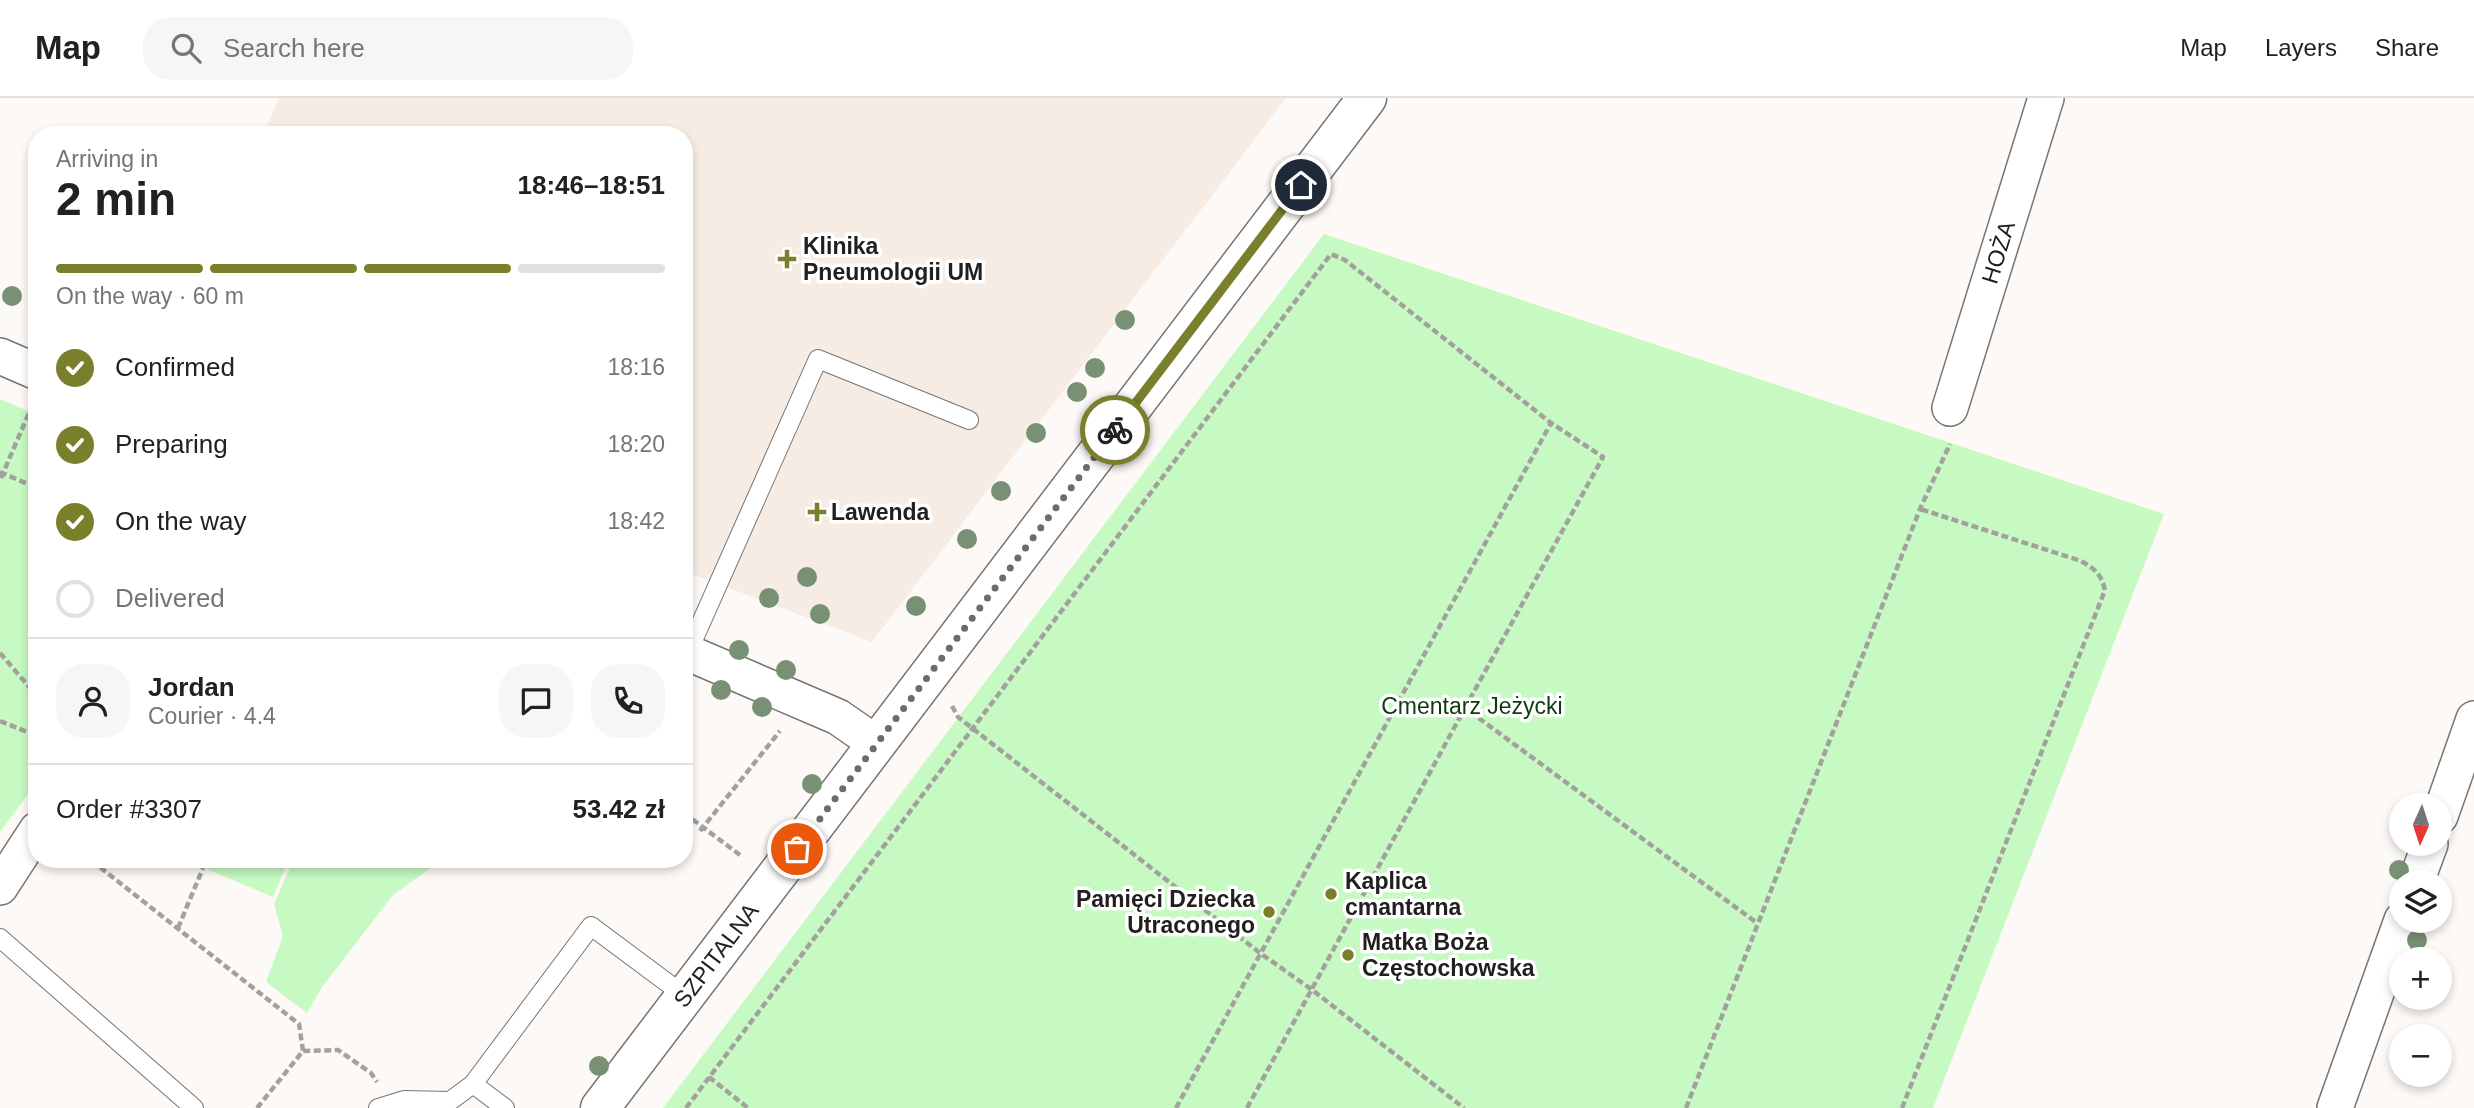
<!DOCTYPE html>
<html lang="en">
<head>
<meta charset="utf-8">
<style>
	:root { --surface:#fff; --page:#f6f6f6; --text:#202124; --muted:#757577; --line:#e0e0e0; --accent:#797f2a }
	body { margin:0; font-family:Arial,sans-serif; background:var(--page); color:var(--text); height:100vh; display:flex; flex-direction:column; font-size:26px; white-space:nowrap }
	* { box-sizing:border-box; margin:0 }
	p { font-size:23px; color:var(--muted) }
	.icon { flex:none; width:38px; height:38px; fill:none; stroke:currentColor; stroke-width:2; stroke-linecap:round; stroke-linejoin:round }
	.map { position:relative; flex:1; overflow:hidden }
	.side { position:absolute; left:28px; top:28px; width:665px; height:742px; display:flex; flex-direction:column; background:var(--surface); border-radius:28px; box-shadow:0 4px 10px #0003 }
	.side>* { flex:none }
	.needle { width:46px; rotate:183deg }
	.fabs { position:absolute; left:2389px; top:695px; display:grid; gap:14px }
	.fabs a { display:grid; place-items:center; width:63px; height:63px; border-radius:50%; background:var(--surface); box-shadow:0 4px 10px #0003; font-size:35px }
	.pin { position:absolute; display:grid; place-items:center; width:60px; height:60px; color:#fff; margin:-30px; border:4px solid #fff; border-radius:50%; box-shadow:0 2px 7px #0007 }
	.courier { position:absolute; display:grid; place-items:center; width:70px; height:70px; margin:-35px; border:5px solid #797f2a; border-radius:50%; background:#fff; color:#222; box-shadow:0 2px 9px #0007 }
	.summary em { font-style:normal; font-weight:600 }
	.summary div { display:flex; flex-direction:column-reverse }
	.summary { display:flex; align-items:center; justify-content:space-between; height:119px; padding:0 28px }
	h1 { font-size:46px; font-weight:600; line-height:52px }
	.bar { display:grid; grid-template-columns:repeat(4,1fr); gap:10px 7px; align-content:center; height:84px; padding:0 28px }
	.bar i { height:9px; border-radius:5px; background:var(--line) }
	.bar .selected { background:var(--accent) }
	.bar p { grid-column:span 4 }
	.line { display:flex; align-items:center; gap:18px; padding:0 28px; border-top:2px solid var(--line) }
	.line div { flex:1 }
	.round { display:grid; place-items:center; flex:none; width:74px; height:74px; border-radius:28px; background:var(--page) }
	ol { padding:0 28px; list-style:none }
	li { display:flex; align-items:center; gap:21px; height:77px }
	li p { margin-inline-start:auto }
	li .icon { padding:7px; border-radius:50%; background:var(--accent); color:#fff; stroke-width:4 }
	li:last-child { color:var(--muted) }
	li i { width:38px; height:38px; border:4px solid var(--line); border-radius:50% }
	header { display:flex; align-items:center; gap:42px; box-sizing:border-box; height:98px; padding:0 35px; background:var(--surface); border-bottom:2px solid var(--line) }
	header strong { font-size:33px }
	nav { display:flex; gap:38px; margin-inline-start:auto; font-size:24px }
	.search { width:490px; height:63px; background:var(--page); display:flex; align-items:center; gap:18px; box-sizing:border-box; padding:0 24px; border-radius:28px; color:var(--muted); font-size:26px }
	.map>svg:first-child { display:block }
	.built { fill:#f6ece3 }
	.green { fill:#c6fac2 }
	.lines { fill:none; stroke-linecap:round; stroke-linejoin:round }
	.service-casing { stroke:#777471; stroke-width:20 }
	.minor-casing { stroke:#777471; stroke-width:38 }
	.tertiary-casing { stroke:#777471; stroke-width:41 }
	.path { stroke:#a3a09e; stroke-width:4.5; stroke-dasharray:7 3.5; stroke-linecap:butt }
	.service { stroke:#fff; stroke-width:18 }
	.minor { stroke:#fff; stroke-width:35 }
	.tertiary { stroke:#fff; stroke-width:38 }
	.tree { fill:#789175 }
	.done { stroke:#6e6c6a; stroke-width:7; stroke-dasharray:0 12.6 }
	.route { stroke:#797f2a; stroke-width:9 }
	.poi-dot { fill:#797f2a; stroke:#fff; stroke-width:2.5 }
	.labels { text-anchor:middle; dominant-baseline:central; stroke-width:7; stroke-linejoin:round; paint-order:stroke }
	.poi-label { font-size:23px; font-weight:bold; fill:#21201f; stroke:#fff; text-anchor:start }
	.street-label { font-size:23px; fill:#21201f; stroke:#fff }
	.park-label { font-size:23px; fill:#0b3c0c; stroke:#fff }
</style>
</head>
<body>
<header>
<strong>Map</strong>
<div class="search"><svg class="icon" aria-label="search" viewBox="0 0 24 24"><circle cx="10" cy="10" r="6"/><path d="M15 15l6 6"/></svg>Search here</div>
<nav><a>Map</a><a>Layers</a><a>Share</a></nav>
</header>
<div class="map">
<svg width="2474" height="1010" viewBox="0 0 2474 1010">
	<rect width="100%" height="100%" fill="#fdf9f6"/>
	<path class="built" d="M279,0H1286L872,544L684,473V37H263Z"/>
	<path class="green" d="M1324,136L2164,416L1933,1010H663Z
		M0,301L37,317V684L0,734Z
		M183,761H289L273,799Z
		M294,761H443L393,797L322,889L307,915L266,884L283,838L274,806Z"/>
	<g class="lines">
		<g class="service-casing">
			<path id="service" d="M688,554L818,261L969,322
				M0,840L194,1010
				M473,986L505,1010
				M378,1010L404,1002L450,1003L473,986L591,828L685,898"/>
		</g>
		<g class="minor-casing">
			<g id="minor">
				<path d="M0,258L37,274"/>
				<path id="s1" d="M1950,310L2046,0"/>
				<path d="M684,553L838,619L877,646"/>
				<path d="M2440,718L2474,621"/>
				<path d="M2416,784L2430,746"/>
				<path d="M0,789L37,732"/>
				<path d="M2335,1010L2402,822"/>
			</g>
		</g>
		<g class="tertiary-casing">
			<g id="tertiary">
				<path id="s2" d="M600,1010L1367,0"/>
			</g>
		</g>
		<path class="path" d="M0,374L37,390
			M1,380L31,310
			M0,555L37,598
			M952,608L958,619L1260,855L1311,891L1464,1010
			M0,623L37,638
			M684,715L740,757
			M700,733L780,633
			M92,763L299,926L303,953
			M178,830L203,770
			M709,979L748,1010
			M257,1010L303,953L338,952L371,975L377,984
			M686,1010L1331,156L1345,162L1551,325L1603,359L1465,610
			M1176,1010L1551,325
			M1247,1010L1465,610L1757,825
			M1686,1010L1920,411L1950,346
			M1902,1010L2105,492C2101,476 2095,471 2081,463L1920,411"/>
		<use href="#service" class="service"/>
		<use href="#minor" class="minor"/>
		<use href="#tertiary" class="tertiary"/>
	</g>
	<g class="tree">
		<circle cx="12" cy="198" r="10"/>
		<circle cx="1125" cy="222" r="10"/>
		<circle cx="1095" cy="270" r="10"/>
		<circle cx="1077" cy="294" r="10"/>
		<circle cx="1036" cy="335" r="10"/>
		<circle cx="1001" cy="393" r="10"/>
		<circle cx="967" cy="441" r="10"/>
		<circle cx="807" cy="479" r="10"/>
		<circle cx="769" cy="500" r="10"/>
		<circle cx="916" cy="508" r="10"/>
		<circle cx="820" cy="516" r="10"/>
		<circle cx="739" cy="552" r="10"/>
		<circle cx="786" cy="572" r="10"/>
		<circle cx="721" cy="592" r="10"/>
		<circle cx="762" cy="609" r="10"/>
		<circle cx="812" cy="686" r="10"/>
		<circle cx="2399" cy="772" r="10"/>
		<circle cx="2417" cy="842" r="10"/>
		<circle cx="599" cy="968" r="10"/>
	</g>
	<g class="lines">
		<path class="done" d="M797,751L1115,332"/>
		<path class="route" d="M1115,332L1301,87"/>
	</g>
	<g class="poi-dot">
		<path d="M783.5 150.5h7v7h7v7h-7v7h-7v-7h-7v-7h7z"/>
		<path d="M813.5 403.5h7v7h7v7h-7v7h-7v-7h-7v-7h7z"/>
		<circle cx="1331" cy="796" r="7"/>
		<circle cx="1269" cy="814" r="7"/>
		<circle cx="1348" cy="857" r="7"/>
	</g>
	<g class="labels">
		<g class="poi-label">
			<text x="803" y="148">Klinika<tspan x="803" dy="26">Pneumologii UM</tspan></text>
			<text x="831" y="414">Lawenda</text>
			<text x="1345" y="783">Kaplica<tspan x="1345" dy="26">cmantarna</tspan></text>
			<text x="1255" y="801" text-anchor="end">Pamięci Dziecka<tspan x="1255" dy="26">Utraconego</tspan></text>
			<text x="1362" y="844">Matka Boża<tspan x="1362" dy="26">Częstochowska</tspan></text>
		</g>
		<g class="street-label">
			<text stroke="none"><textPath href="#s1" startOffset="163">HOŻA</textPath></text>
			<text stroke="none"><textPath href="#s2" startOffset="192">SZPITALNA</textPath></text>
		</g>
		<g class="park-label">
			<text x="1472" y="608">Cmentarz Jeżycki</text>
		</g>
	</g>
</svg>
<div class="fabs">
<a><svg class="needle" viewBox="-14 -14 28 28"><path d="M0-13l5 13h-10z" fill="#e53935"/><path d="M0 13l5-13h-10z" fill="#757577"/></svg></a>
<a><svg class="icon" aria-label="layers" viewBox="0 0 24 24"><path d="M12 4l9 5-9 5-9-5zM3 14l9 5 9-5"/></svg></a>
<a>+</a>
<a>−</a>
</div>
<div class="pin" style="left:797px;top:751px;background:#ea580c"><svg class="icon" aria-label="bag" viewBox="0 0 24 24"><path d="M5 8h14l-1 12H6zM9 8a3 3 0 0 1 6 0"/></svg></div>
<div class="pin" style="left:1301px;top:87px;background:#1f2937"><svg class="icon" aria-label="home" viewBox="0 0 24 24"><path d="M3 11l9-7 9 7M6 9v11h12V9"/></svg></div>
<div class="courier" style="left:1115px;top:332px"><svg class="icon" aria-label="bike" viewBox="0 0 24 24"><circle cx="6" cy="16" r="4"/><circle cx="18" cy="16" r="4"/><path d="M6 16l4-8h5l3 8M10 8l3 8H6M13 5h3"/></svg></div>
<section class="side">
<div class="summary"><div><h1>2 min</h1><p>Arriving in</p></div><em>18:46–18:51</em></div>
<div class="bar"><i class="selected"></i><i class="selected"></i><i class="selected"></i><i></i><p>On the way · 60 m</p></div>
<ol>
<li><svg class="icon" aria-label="check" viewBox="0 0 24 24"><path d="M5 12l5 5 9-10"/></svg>Confirmed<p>18:16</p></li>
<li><svg class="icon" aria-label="check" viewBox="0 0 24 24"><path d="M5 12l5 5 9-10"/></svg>Preparing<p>18:20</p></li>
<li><svg class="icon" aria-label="check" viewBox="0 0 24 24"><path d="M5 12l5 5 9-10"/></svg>On the way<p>18:42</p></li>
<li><i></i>Delivered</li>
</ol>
<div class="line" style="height:126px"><a class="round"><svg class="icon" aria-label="person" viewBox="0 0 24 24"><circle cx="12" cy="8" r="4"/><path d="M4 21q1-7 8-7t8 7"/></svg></a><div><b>Jordan</b><p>Courier · 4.4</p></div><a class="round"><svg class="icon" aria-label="chat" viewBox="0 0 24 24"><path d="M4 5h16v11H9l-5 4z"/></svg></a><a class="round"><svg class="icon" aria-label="phone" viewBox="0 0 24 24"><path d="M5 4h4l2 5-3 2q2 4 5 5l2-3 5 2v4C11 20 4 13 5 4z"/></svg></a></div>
<div class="line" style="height:91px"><div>Order #3307</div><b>53.42 zł</b></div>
</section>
</div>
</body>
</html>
